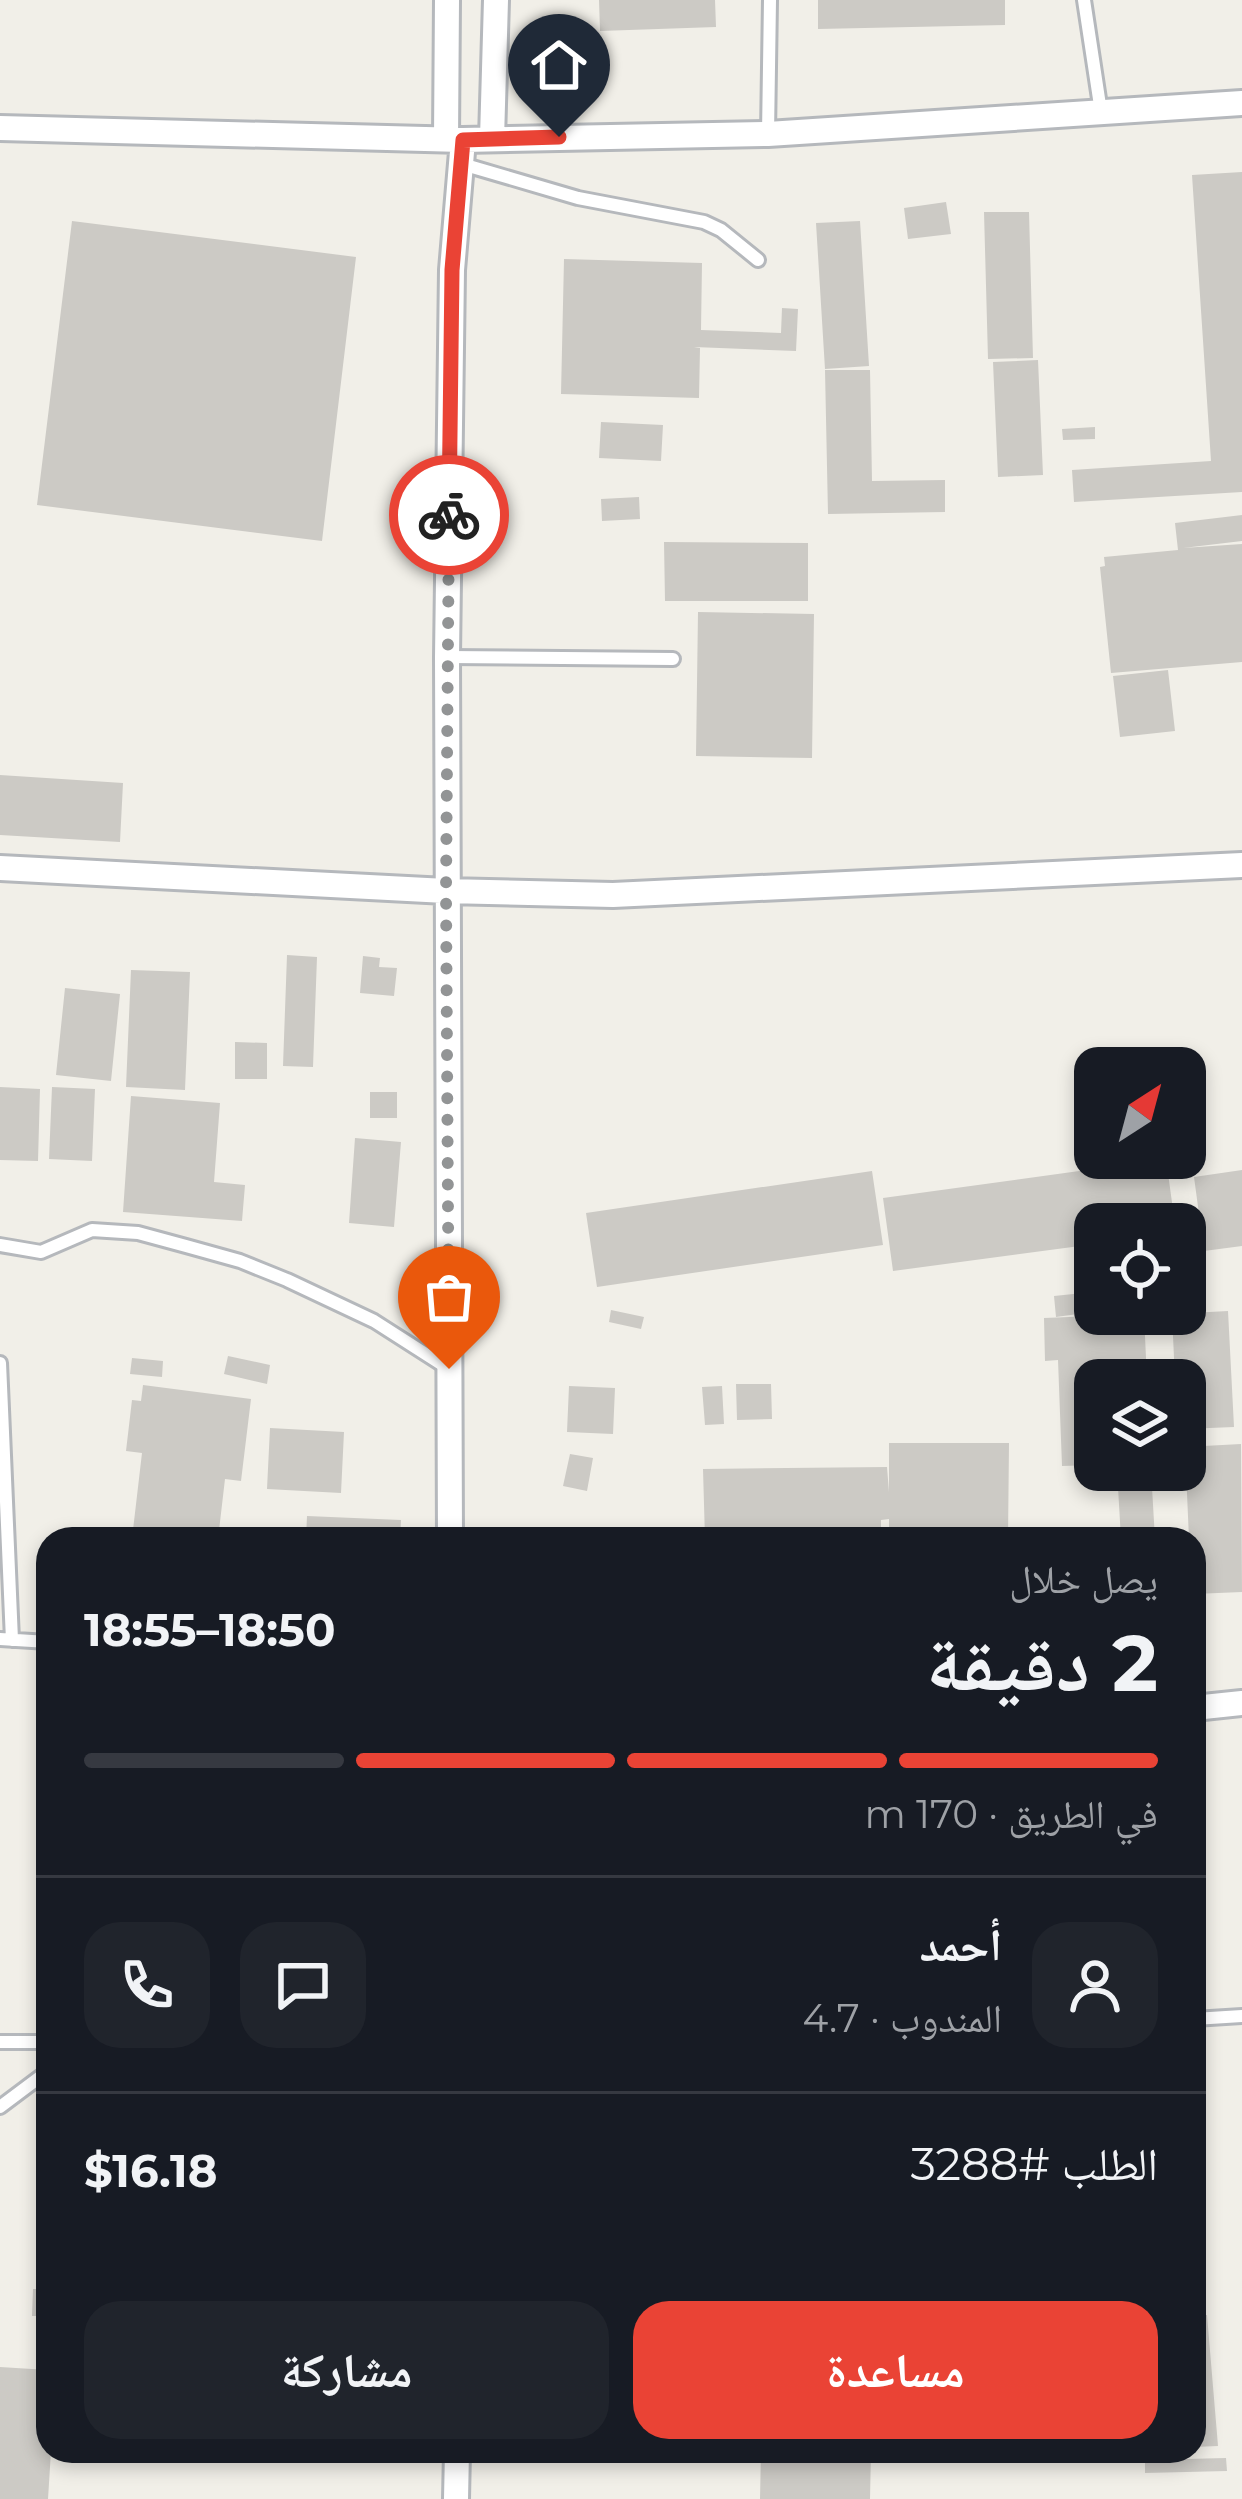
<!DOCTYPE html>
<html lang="ar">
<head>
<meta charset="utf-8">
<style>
	:root { --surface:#171b24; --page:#20242c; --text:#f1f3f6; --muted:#9ea1a6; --line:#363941; --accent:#ea4335 }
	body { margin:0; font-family:Montserrat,"Noto Naskh Arabic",sans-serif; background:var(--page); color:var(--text); direction:rtl; height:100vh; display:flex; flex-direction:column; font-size:45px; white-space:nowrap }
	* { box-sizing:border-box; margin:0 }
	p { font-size:39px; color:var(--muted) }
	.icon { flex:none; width:66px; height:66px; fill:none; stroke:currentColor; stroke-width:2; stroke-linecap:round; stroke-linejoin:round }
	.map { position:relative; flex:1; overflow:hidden; direction:ltr }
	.side { position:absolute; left:36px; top:1527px; width:1170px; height:936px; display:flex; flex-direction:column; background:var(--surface); border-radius:36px; box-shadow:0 6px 18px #0003; direction:rtl }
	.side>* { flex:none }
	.needle { width:78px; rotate:36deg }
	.buttons { position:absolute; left:1074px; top:1047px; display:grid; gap:24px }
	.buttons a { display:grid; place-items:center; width:132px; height:132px; border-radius:24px; background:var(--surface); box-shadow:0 6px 18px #0003; font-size:60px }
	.pin { position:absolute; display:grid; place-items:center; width:102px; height:102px; color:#fff; margin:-123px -51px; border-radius:50% 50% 50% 0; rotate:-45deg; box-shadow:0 0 12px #0007 }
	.pin .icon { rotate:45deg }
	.courier { position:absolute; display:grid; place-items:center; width:120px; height:120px; margin:-60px; border:9px solid #ea4335; border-radius:50%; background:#fff; color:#222; box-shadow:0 3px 15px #0007 }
	.summary em { font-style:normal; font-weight:700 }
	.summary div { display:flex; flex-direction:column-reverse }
	.summary { display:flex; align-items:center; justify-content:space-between; height:204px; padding:0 48px }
	h1 { font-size:78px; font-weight:700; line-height:90px }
	.bar { display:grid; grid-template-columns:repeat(4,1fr); gap:18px 12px; align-content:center; height:144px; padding:0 48px }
	.bar i { height:15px; border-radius:9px; background:var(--line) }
	.bar .on { background:var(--accent) }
	.bar p { grid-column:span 4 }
	.line { display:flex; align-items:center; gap:30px; padding:0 48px; border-top:3px solid var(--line) }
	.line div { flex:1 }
	.round { display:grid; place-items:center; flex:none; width:126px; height:126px; border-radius:36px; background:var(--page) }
	.cta { display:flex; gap:24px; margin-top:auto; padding:24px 48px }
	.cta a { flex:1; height:138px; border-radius:36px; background:var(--accent); color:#fff; font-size:48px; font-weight:700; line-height:138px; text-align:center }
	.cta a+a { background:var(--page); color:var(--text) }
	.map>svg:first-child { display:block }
	.building { fill:#cccac5 }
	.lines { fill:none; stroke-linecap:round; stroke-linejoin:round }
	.service-casing { stroke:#b5b8bc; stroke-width:18 }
	.minor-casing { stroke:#b5b8bc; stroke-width:30 }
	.service { stroke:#fff; stroke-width:12 }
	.minor { stroke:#fff; stroke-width:24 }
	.done { stroke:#929495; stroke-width:12; stroke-dasharray:0 21.6 }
	.route { stroke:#ea4335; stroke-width:15 }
</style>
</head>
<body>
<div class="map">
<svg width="1242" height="2499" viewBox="0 0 1242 2499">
	<rect width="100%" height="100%" fill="#f1efe8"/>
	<path class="building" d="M599,0H715L716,27L600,31Z
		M818,0H1005V25L818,29Z
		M1242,172V492L1074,502L1072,470L1211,461L1192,175Z
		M946,202L951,234L908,239L904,208Z
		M984,212H1029L1033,358L988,359Z
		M72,221L356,257L322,541L37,505Z
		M860,221L869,366L825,369L816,223Z
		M564,259L702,263L701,330L781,333L782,308L798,309L796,351L694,347L700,348L699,398L561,394Z
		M1038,360L1043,475L998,477L993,362Z
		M825,370H870L872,481L945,480V512L828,514Z
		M601,422L663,425L661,461L599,458Z
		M1095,427V439L1063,440L1062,429Z
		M639,497L640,519L602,521L601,499Z
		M1242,515V541L1183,548L1242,544V662L1111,673L1100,567L1105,566L1104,557L1178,550L1175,523Z
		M664,542L808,543V601H665Z
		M698,612L814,614L812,758L696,756Z
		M1168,670L1175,731L1120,737L1113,676Z
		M0,775L123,783L120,842L0,835Z
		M287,955L317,957L313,1067L283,1066Z
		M363,956L380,958L379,967L397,968L394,996L360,993Z
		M131,970L190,972L185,1090L126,1087Z
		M65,988L120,994L111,1081L56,1075Z
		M235,1042L267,1043V1079H235Z
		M0,1087L40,1089L38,1161L0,1160Z
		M52,1087L95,1089L92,1161L49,1159Z
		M370,1092H397V1118H370Z
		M131,1096L220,1103L214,1182L245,1185L242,1221L123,1212Z
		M355,1138L401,1142L394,1227L349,1223Z
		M1166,1159L1175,1224H1095V1244L893,1271L883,1198Z
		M1242,1170V1246L1204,1251L1194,1177Z
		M872,1171L883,1245L597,1287L586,1213Z
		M1083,1293L1085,1313L1056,1317L1054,1296Z
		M611,1310L644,1317L641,1329L609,1322Z
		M1228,1311L1234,1427L1185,1429V1380H1175L1172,1314Z
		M1144,1314L1147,1380H1095V1465L1062,1466L1058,1360L1045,1361L1044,1318Z
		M228,1356L270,1365L267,1384L224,1374Z
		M132,1358L163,1361L162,1377L130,1374Z
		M736,1384H771L772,1419L737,1420Z
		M143,1385L251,1399L241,1481L225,1479L218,1539L133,1530L142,1453L126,1451L132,1400L141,1401Z
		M569,1386L615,1388L613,1434L567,1432Z
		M722,1386L724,1424L705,1425L702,1387Z
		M270,1428L344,1432L341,1493L267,1489Z
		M889,1443H1009L1008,1539H889V1519L881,1520V1539H705L703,1469L887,1467L889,1492Z
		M1241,1444L1242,1592L1194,1594V1539H1189L1185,1447Z
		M570,1454L593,1458L587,1491L563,1486Z
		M1117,1470H1151L1155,1539H1121Z
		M307,1516L401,1520L400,1539H306Z
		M33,2289H48V2316H32Z
		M1207,2315L1218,2446L1194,2447V2316Z
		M0,2367L48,2370V2429L41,2428L40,2441H48V2451H51L48,2499H0Z
		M761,2451H871L870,2499H760Z
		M1226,2458L1227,2471L1145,2473V2460Z"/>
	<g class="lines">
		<g class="service-casing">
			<path id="service" d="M1084,0L1101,112
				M768,134L770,0
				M462,164L578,198L704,222L721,230L758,260
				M448,657L673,659
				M0,1245L41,1252L92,1230L138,1233L186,1246L240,1261L287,1280L374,1321L449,1369
				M0,1363L12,1640
				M0,1639L48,1642
				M1194,2019L1242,2016
				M0,2042H48
				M0,2107L48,2071"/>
		</g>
		<g class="minor-casing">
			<path id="minor" d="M0,128L463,140L768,134L1242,103
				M446,139L447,0
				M492,139L496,0
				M0,868L446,891L613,895L1242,865
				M450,1539L447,657L452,270L463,140
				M1194,1708L1242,1703
				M456,2499L457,2451"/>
		</g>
		<use href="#service" class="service"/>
		<use href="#minor" class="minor"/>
	</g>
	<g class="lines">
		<path class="done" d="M449,515L446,891L449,1369"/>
		<path class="route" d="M449,515L452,270L463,140L559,137"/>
	</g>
</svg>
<div class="buttons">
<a><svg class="needle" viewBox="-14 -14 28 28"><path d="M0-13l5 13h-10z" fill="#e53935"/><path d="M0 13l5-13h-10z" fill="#9ea1a6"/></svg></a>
<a><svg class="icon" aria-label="locate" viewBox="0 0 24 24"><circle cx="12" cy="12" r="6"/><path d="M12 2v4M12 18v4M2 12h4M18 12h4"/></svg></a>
<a><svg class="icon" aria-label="layers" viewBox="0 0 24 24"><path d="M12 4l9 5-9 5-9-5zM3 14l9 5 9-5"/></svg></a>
</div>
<div class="pin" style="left:449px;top:1369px;background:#ea580c"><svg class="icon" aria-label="bag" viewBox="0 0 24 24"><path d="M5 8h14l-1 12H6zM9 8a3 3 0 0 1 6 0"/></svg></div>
<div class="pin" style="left:559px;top:137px;background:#1f2937"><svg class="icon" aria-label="home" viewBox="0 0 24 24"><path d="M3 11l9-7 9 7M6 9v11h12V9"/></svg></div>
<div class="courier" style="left:449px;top:515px"><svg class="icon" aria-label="bike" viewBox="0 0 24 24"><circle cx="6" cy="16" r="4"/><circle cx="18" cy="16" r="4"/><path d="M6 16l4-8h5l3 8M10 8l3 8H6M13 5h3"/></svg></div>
<section class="side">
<div class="summary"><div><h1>2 دقيقة</h1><p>يصل خلال</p></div><em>18:50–18:55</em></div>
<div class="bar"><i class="on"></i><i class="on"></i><i class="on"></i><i></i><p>في الطريق · 170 m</p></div>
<div class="line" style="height:216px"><a class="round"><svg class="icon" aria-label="person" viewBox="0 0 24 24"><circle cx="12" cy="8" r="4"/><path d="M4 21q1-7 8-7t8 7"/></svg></a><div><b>أحمد</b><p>المندوب · 4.7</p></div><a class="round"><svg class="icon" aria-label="chat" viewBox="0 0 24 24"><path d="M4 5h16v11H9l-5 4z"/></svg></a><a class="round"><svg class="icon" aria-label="phone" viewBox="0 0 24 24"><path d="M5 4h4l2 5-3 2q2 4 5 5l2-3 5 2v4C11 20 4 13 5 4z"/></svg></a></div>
<div class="line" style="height:156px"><div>الطلب #3288</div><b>$16.18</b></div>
<div class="cta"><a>مساعدة</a><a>مشاركة</a></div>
</section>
</div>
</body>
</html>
